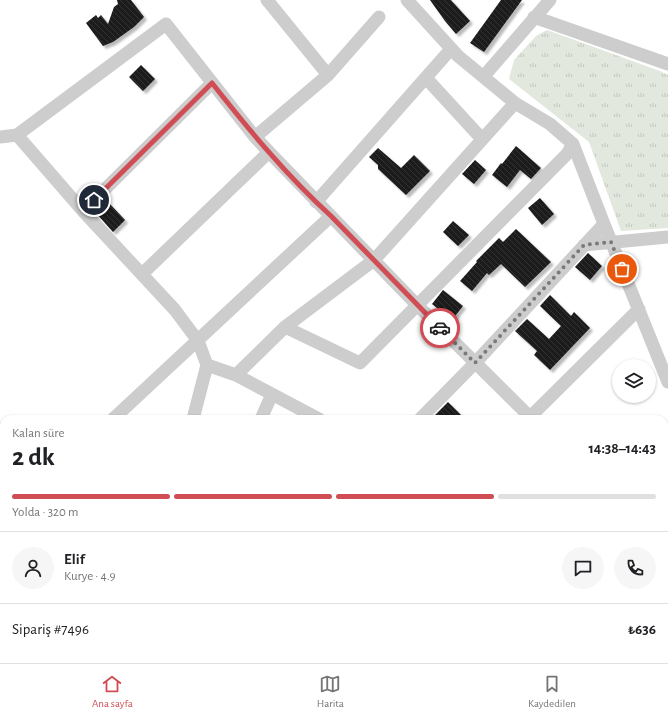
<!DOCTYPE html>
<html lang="tr">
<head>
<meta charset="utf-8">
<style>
	:root { --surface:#fff; --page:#f6f6f6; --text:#202124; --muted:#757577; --line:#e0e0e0; --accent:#d14d56 }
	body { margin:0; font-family:"Alegreya Sans",sans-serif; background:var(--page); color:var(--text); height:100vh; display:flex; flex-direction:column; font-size:15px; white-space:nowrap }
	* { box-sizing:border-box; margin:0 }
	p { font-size:13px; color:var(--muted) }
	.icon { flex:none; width:22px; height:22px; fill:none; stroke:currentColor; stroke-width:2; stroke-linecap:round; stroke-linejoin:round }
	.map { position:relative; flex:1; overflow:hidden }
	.side { position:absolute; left:0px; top:415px; width:668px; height:248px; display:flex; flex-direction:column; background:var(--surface); border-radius:12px 12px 0 0; box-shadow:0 1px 3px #0004 }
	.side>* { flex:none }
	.fabs { position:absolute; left:612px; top:359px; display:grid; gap:8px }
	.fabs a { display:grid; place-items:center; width:44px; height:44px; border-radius:50%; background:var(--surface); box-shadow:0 1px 3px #0004; font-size:20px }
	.pin { position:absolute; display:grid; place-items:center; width:34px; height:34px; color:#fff; margin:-17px; border:2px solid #fff; border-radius:50%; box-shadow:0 1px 4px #0007 }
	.courier { position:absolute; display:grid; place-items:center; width:40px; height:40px; margin:-20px; border:3px solid #d14d56; border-radius:50%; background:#fff; color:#222; box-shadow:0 1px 5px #0007 }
	.overview em { font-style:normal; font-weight:700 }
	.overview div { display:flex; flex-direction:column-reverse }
	.overview { display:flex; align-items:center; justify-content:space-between; height:68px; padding:0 12px }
	h1 { font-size:26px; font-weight:700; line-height:30px }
	.bar { display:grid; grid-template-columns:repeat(4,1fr); gap:6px 4px; align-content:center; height:48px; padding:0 12px }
	.bar i { height:5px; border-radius:3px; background:var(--line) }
	.bar .active { background:var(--accent) }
	.bar p { grid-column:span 4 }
	.line { display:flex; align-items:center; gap:10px; padding:0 12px; border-top:1px solid var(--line) }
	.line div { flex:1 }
	.round { display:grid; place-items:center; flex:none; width:42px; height:42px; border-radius:21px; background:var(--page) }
	.dock { display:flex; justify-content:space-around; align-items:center; height:56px; border-top:1px solid var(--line); background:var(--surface); font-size:11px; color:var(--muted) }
	.dock a { display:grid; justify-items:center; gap:2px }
	.dock .active { color:var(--accent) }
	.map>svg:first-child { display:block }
	.park { fill:url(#park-tufts) }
	.building { fill:url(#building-back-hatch); filter:url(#shadow) }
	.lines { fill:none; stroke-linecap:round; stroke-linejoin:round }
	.minor { stroke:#cdcdcd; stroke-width:13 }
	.done { stroke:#7a7a7a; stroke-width:4; stroke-dasharray:0 7.2 }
	.route { stroke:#d14d56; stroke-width:5 }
</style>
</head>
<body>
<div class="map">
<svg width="668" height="663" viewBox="0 0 668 663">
	<defs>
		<pattern id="park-tufts" width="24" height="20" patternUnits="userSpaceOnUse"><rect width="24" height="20" fill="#e2e8dd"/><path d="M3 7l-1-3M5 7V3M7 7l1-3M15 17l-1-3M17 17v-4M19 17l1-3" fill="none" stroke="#c2c7be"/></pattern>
		<pattern id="building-back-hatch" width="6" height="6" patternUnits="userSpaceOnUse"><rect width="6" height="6" fill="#1a1a1a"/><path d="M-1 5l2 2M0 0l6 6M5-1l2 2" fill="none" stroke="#333"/></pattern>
		<filter id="shadow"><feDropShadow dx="3" dy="3" stdDeviation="1" flood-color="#0004"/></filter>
	</defs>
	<rect width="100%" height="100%" fill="#fff"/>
	<path class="park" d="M547,30L660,71L668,75V228L621,231L589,142L509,79L514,60L536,36Z"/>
	<path class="building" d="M117,0H131L144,17L134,27L113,42L103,46L86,23L96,15L98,18L101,15L108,24L114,7L118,4Z
		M430,0H451L470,21L456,34L445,21Z
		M501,0H522L484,52L470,43Z
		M141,65L155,79L143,91L129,77Z
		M516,146L541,168L531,179L520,170L507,187L492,175L501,163L502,164Z
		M378,148L401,168L414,155L430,171L406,195L378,169V165L369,157Z
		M475,160L486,170L474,184L462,174Z
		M540,198L554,214L542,225L528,208Z
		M108,202L125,220L113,232L96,213Z
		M453,221L469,235L458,246L443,232Z
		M516,229L551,262L525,287L501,264L489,275L487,273L472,291L460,281L477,262L476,261L499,238L503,242Z
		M588,253L602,266L590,280L575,267Z
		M443,290L463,306L452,320L432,304Z
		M550,295L571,316L574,312L590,328L550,370L534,355L537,351L515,331L527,319L549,339L561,326L540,306Z
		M448,402L465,419H437L434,416Z"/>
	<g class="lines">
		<path class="minor" d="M267,0L328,75
			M407,0L458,56L515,103L550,124L573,144L604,224L668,382
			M534,17L668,64
			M484,76L550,0
			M426,78L482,139
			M17,135L83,211L175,310L198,341L207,365L236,375L319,419
			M0,137L17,135L166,24L255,137L269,152L417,305L532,419
			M255,137L328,75L379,17
			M316,202L451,49
			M83,211L212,83
			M584,245L668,237
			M142,274L269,152
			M285,327L360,363L567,154L573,144
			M236,375L285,327L374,260L515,103
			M530,417L639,309
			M113,419L331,216
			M193,419L207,365
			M261,419L272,394
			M420,419L475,363L604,224
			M0,491L4,493
			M664,496L668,492
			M664,524L668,529
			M0,580L4,569
			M0,614L4,619
			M664,652L668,649
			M27,659L30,663
			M143,659L144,663
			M184,659L187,663
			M230,659L233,663
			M423,659L429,663
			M520,659L523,663
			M117,663L119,659
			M261,663L265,659
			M322,663L325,659
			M492,663L496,659
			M650,663L655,659"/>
	</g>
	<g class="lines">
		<path class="done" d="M440,328L475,363L584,245L611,242L622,269"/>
		<path class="route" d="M94,200L212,83C249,130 287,176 331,216L440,328"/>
	</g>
</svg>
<div class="fabs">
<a><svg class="icon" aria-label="layers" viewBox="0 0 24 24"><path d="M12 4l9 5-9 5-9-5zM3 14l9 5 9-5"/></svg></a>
</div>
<div class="pin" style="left:622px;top:269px;background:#ea580c"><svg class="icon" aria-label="bag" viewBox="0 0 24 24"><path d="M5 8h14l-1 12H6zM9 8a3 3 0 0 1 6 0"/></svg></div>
<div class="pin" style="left:94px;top:200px;background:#1f2937"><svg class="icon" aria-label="home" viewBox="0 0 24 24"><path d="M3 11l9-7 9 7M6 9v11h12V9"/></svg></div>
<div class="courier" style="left:440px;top:328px"><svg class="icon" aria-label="car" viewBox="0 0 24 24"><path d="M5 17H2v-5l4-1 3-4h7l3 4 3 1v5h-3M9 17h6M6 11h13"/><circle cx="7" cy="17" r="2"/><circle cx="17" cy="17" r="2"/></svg></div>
<section class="side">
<div class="overview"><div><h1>2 dk</h1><p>Kalan süre</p></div><em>14:38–14:43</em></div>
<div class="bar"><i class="active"></i><i class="active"></i><i class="active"></i><i></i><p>Yolda · 320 m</p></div>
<div class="line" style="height:72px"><a class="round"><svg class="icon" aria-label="person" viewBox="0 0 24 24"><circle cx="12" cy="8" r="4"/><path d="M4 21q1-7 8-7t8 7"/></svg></a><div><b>Elif</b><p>Kurye · 4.9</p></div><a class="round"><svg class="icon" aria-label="chat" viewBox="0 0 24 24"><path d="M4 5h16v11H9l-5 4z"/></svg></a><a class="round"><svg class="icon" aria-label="phone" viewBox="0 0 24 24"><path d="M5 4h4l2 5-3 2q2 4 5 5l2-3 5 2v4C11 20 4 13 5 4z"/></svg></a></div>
<div class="line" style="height:52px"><div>Sipariş #7496</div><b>₺636</b></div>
</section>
</div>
<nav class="dock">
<a class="active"><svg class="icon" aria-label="home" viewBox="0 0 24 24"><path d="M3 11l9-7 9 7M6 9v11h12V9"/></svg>Ana sayfa</a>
<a><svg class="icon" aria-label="map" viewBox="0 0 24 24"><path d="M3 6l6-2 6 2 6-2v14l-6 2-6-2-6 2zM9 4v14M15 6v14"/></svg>Harita</a>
<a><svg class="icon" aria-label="saved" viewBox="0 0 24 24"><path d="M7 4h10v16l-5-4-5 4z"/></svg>Kaydedilen</a>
</nav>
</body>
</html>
